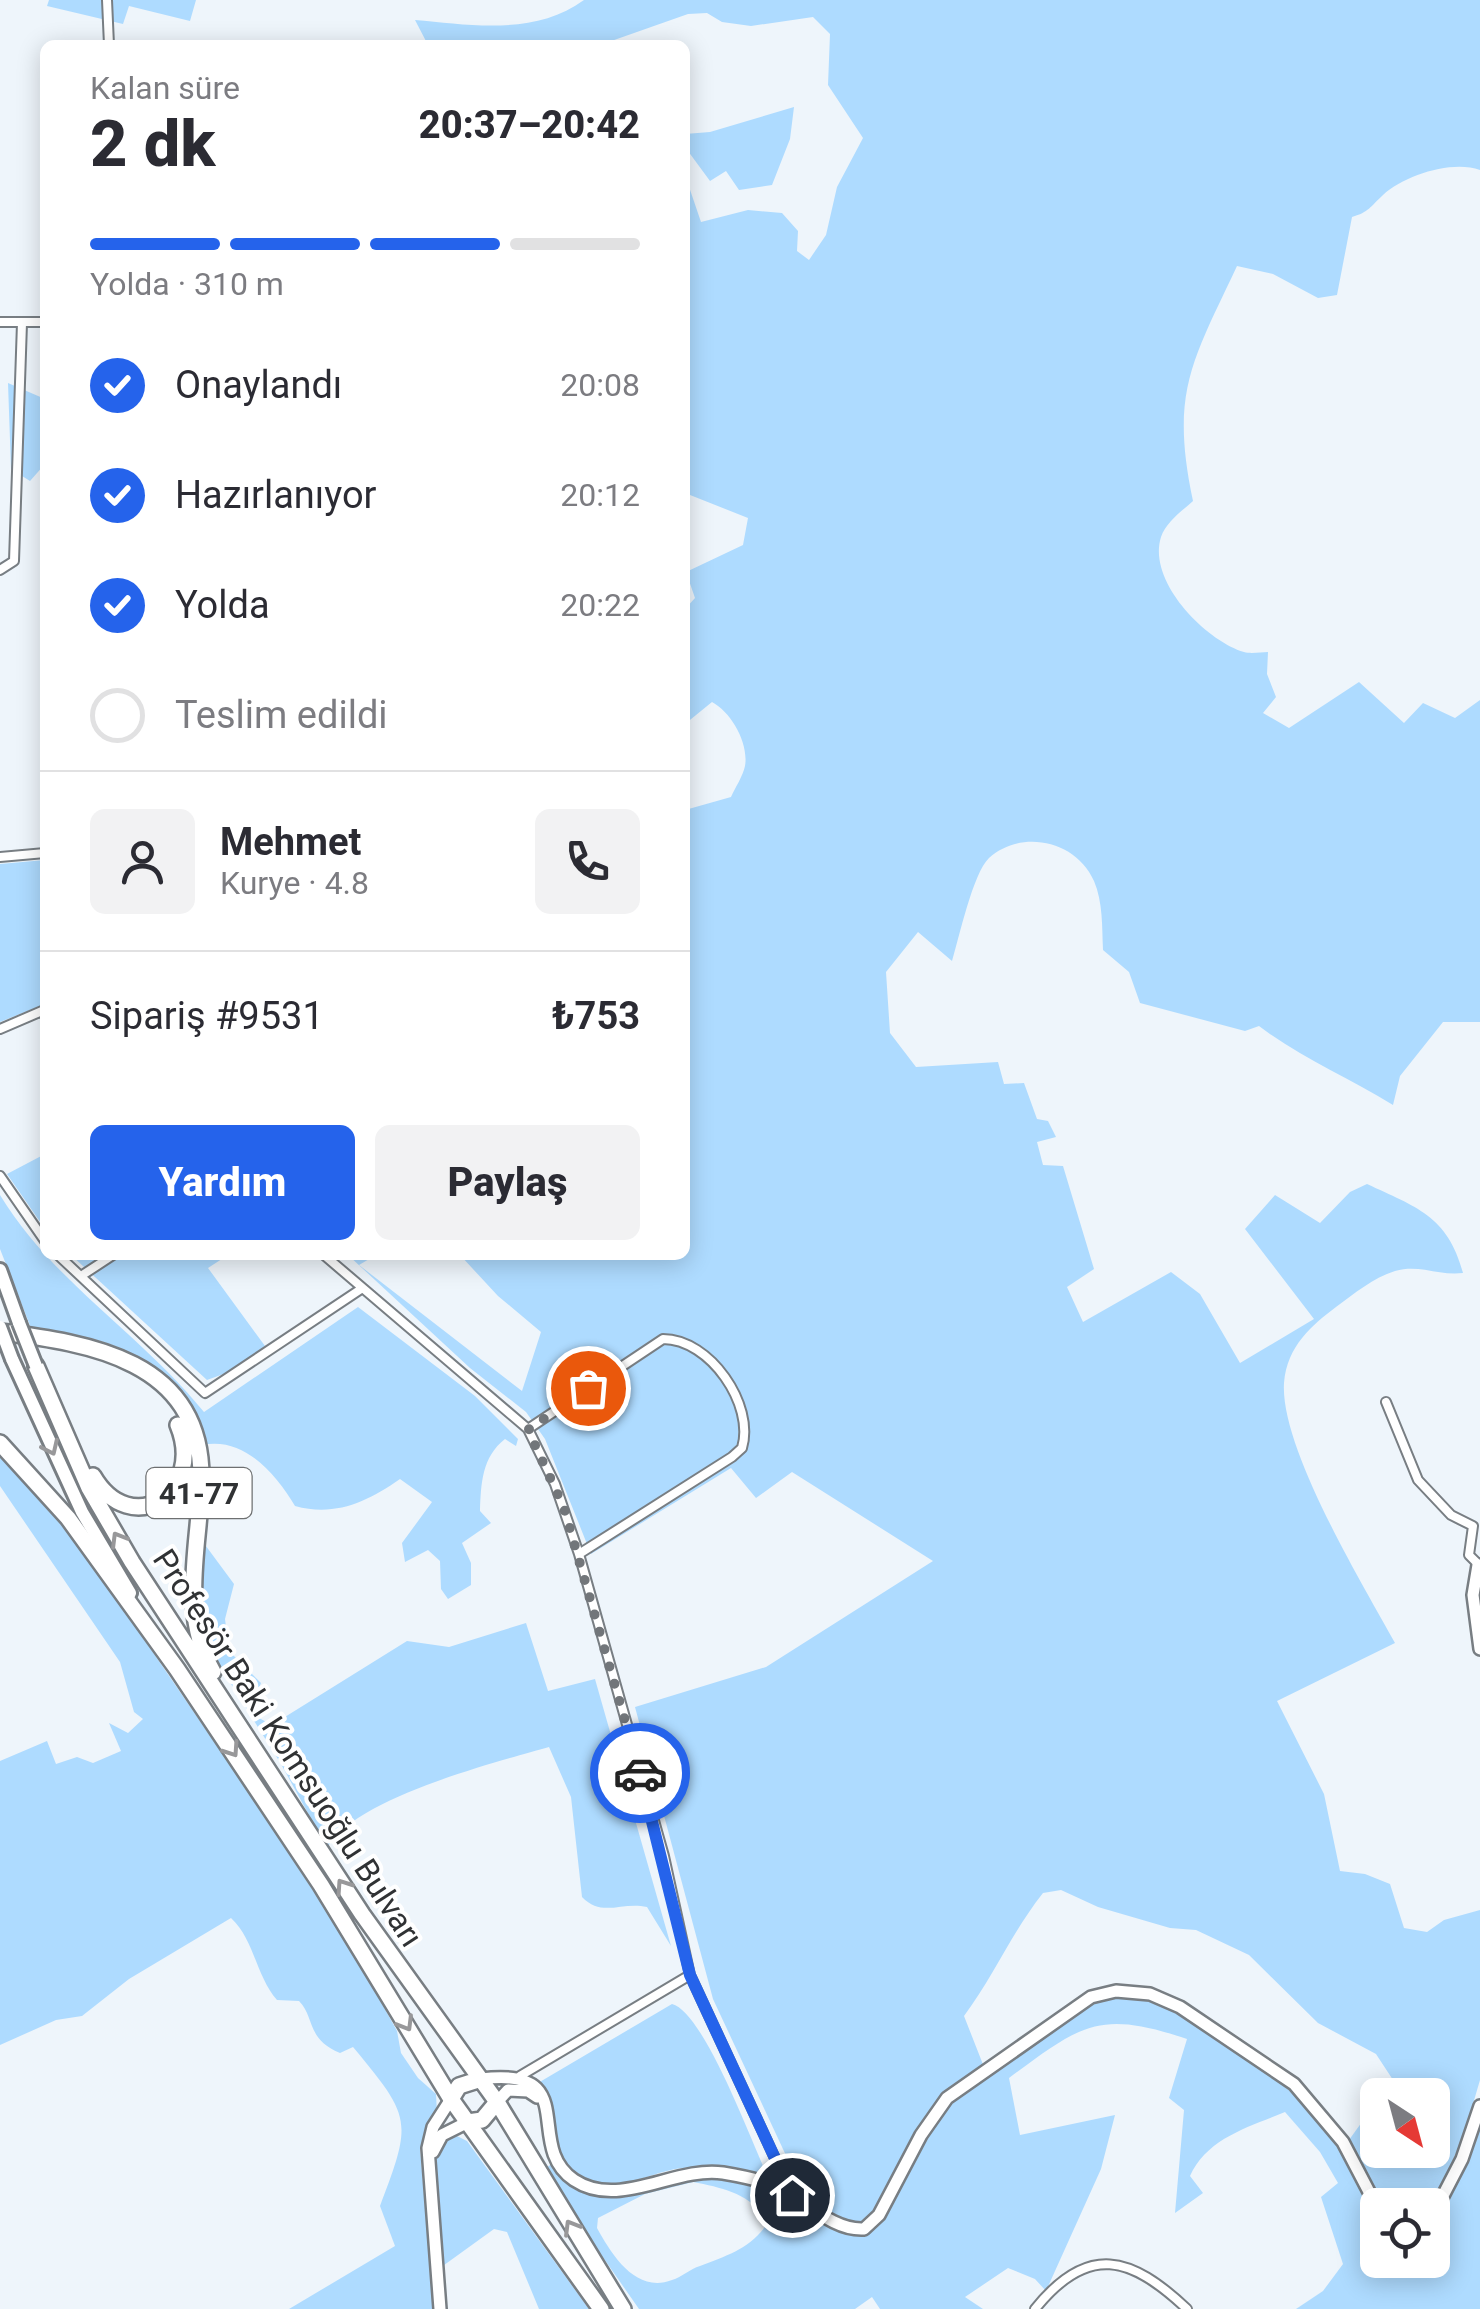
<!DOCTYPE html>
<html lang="tr">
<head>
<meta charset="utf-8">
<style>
	:root { --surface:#fff; --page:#f2f2f3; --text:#2b2b33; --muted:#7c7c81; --line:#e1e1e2; --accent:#2563eb }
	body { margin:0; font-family:Roboto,sans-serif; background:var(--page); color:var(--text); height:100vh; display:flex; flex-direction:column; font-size:38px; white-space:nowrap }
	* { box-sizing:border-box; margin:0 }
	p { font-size:32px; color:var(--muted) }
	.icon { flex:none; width:55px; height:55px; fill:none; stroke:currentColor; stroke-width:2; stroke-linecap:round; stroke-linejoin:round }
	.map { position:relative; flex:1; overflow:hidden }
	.drawer { position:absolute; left:40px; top:40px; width:650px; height:1220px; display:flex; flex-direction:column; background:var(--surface); border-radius:15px; box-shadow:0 5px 25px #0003 }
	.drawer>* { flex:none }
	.needle { width:65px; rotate:144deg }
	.controls { position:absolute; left:1360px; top:2078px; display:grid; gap:20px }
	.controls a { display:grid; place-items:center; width:90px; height:90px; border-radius:15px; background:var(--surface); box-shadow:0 5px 25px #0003; font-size:50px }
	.pin { position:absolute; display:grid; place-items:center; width:85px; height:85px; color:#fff; margin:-42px; border:5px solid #fff; border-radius:50%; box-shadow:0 2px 10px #0007 }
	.courier { position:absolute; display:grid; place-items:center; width:100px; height:100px; margin:-50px; border:8px solid #2563eb; border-radius:50%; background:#fff; color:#222; box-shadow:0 2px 12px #0007 }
	.head em { font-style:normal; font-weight:800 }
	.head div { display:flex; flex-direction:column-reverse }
	.head { display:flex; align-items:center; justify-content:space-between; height:170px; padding:0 50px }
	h1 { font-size:65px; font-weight:800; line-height:75px }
	.bar { display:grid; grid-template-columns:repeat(4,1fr); gap:15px 10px; align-content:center; height:120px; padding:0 50px }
	.bar i { height:12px; border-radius:8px; background:var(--line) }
	.bar .current { background:var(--accent) }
	.bar p { grid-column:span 4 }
	.line { display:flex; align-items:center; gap:25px; padding:0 50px; border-top:2px solid var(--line) }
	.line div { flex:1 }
	.round { display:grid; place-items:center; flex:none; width:105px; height:105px; border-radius:15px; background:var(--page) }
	ol { padding:0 50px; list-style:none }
	li { display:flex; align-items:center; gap:30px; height:110px }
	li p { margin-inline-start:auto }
	li .icon { padding:10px; border-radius:50%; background:var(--accent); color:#fff; stroke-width:4 }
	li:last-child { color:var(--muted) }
	li i { width:55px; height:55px; border:5px solid var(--line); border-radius:50% }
	.primary-button { display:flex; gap:20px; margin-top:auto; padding:20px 50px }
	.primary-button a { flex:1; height:115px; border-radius:15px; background:var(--accent); color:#fff; font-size:40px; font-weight:800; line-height:115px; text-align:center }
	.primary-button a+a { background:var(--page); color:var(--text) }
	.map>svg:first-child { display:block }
	.green { fill:#aedbff; fill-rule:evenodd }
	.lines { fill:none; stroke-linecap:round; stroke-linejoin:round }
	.street-casing { stroke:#787e83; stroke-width:12 }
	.secondary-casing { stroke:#787e83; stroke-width:16 }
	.primary-casing { stroke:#787e83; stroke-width:18 }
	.highway-casing { stroke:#787e83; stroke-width:20 }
	.street { stroke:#fff; stroke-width:8 }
	.secondary { stroke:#fff; stroke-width:11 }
	.primary { stroke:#fff; stroke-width:12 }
	.highway { stroke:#fff; stroke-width:15 }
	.primary-bridge-casing { stroke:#787e83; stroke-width:18; stroke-linecap:butt }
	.primary-bridge { stroke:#fff; stroke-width:12 }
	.oneway { stroke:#98989a }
	.done { stroke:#72767a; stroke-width:10; stroke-dasharray:0 18 }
	.route { stroke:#2563eb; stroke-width:12 }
	.labels { text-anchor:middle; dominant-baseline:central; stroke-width:8; stroke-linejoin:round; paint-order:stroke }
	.shield { fill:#fff; stroke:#6e7071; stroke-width:2.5 }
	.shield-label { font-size:30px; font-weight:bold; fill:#303234 }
	.street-label { font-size:32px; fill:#303234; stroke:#fff }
</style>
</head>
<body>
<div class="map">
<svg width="1480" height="2309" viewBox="0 0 1480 2309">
	<rect width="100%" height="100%" fill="#eef5fb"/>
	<path class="green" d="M49,0H196L190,21L129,6L123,24L47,6Z
		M584,0H1480V170C1452,160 1405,175 1383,195C1370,207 1369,212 1352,217L1337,295L1318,298L1273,274L1237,266C1192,362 1170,392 1193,501C1182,511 1166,522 1161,537C1147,581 1205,640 1244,652C1251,654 1261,652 1268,652L1267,674L1276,697L1263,713L1289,728L1359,682L1404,723L1423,703L1455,718L1480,700V1022H1443L1400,1076L1393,1105C1348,1077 1301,1058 1259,1026L1245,1031L1140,1003L1129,972L1103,950C1102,927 1103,902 1094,881C1076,840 1021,829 989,858C973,873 959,938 952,961L918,932L886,972L890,1033L916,1067L998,1062L1004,1084L1024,1083L1037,1119L1048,1121L1056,1137L1037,1142L1043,1165L1063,1166L1094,1269L1067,1287L1083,1322L1171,1272L1200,1294L1240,1363L1314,1319L1245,1229L1275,1195L1320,1223L1350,1192L1367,1184C1416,1207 1448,1216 1463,1273C1438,1276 1420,1264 1395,1271C1373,1278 1355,1293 1336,1307C1312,1325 1287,1346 1284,1383C1280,1448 1362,1583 1395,1643L1277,1701L1324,1794L1340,1871L1365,1874L1390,1884L1404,1928L1427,1932L1444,1920L1480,1910V2080L1463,2138L1432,2205H1383L1349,2140L1377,2101L1378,2150H1432V2095H1384L1395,2083L1376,2054L1318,2023L1249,1955L1196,1930L1170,1928L1098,1907L1061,1890L1043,1893C1012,1932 994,1976 964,2016L984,2067C926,2100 901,2161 870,2218L861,2224H845L803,2192L713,1999L635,1707L766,1667L933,1561L792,1472L756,1498L731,1468L591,1554L545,1439L526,1412L470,1368L348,1255H376L359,1265L522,1391L541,1332L498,1296L460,1255H685V810L731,797C735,788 743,776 745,766C749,743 731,712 712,702L685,724V609L695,598L686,572L743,545L748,518L685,493V175L701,222L748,210L782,213L798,231L797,251L809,260L826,235L837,187L863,138L828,85L830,34L813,17L751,26L722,22L707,13L688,14L600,45H428L415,20C471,25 535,36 584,0Z
		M794,107L790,139L772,185L739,190L726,171L710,181L685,147V134L710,132Z
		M8,383L45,399V464L30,481L11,469Z
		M45,860V1009L40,1006L0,1022V864Z
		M45,1154V1229L7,1174Z
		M0,1195C52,1281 140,1333 204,1412L358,1307L475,1396L518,1439L516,1446L505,1439C482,1457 481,1483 480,1511L491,1523L462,1543L471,1563V1585L448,1599L441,1589L440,1561L428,1550L405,1562L402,1543L432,1502L400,1479C367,1502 335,1517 295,1506C276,1474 244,1436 202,1445C148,1355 138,1342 31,1328L0,1249Z
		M71,1255H228L208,1268L265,1346L229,1372L207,1380Z
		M0,1455L79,1544L260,1809L357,1958L397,2031L401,2053L418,2078L436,2094L437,2114L420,2149L434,2309H289L395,2246L380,2206C413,2120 411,2117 353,2047L340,2053C306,2039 315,2017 299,2001L277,2000C256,1976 254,1939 231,1918L129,1979L82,2016L56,2020L0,2045V1761L47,1741L56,1764L77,1757L93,1763L121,1751L109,1723L128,1733L143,1719L134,1712L120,1662L0,1486Z
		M200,1538L234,1584L225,1619L229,1651L261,1683L256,1695L259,1718L272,1725L407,1641L449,1647L526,1623L548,1691L595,1679L671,1946L647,1907C622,1901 602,1918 582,1897L571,1797L549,1747C493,1763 355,1798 327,1848L281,1764L216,1660L200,1606Z
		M1127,1996C1144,2001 1163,2004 1179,2011C1197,2019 1215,2035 1231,2046C1307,2098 1377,2161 1378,2260H1432L1433,2230L1464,2171L1480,2121V2309H1296L1323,2291L1343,2264L1321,2197L1338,2183L1320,2152L1285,2112C1249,2127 1207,2138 1190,2176L1203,2193L1175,2213L1184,2110L1169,2098L1187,2039C1098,2009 1081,2025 1009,2078L1020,2135L1115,2115L1101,2169L1046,2291L1035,2279L1008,2268L965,2297L983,2309H880L872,2297L855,2309H639L542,2170L552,2164C592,2224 653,2179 710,2177C769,2176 808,2222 861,2236C902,2209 910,2151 942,2114C978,2072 1035,2043 1079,2011L1099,2000ZM693,2182C724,2188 750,2194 769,2221C752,2248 728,2255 700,2266C690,2269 682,2277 672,2280C636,2294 612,2255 597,2228L598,2218L645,2194Z
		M672,2004C704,2012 752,2143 768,2177C739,2171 712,2166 683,2168C646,2171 599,2207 568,2169C552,2149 557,2113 538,2083Z
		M455,2135L467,2141L589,2309H539L507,2232L494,2229L440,2268L434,2158L439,2144Z"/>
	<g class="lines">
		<g class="street-casing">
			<path id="street" d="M107,0L109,45
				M0,322H45
				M0,570L14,561L22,323
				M0,857L45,853
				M0,1029L42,1011L45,1016
				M0,1176L45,1241
				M58,1255L205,1393L361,1289
				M324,1255L528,1429L555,1484L579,1554L664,1856L690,1975L792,2195
				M81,1276L113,1255
				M1386,1402L1418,1480L1451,1515L1473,1526L1469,1555L1480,1566
				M528,1429L663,1339C710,1339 755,1405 742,1448L732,1457L579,1554
				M520,2076L690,1975
				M1035,2309C1088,2243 1131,2256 1187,2309"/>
		</g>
		<g class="secondary-casing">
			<path id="secondary" d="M1478,1565L1473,1595L1480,1649
				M481,2079C584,2066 522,2145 574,2180C619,2210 674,2166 723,2173C741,2176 760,2180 776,2186C804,2199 832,2231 864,2229L879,2215L921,2135L947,2098L1091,1997L1116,1991L1150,1994L1180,2007L1294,2084L1343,2142L1378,2209
				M497,2102L508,2090L528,2091L537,2097
				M433,2152L442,2135L468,2122
				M1432,2217L1462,2159L1480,2106
				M440,2309L428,2148L433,2127L451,2099"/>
		</g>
		<g class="primary-casing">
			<path id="primary" d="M0,1270L19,1323
				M12,1359L82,1512L130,1593"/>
		</g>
		<g class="highway-casing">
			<path id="highway" d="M0,1332C89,1343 201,1360 201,1477C201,1543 178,1609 213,1672
				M36,1366L89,1488L132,1562L362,1914L497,2102L623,2309
				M0,1443L68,1518L177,1669L321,1885L451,2099L601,2309
				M93,1476C131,1541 206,1493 178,1425
				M451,2099L459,2086L481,2079
				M468,2122L482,2120L497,2102"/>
		</g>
		<use href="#street" class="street"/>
		<use href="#secondary" class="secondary"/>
		<use href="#primary" class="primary"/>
		<use href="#highway" class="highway"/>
		<g class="primary-bridge-casing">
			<path id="primary-bridge" d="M19,1323L36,1366
				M0,1327L12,1359"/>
		</g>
		<use href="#primary-bridge" class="primary-bridge"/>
	</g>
	<defs><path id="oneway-chevron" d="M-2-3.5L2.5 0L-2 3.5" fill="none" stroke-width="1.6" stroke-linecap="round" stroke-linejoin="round" transform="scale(2.5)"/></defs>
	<g class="oneway">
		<use href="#oneway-chevron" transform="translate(51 1448) rotate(65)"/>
		<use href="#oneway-chevron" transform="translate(118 1539) rotate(-121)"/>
		<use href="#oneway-chevron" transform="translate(232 1750) rotate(56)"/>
		<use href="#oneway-chevron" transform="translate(343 1886) rotate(-124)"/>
		<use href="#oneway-chevron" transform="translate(406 2024) rotate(59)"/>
		<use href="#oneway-chevron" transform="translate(571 2227) rotate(-121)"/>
	</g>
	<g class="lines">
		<path class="done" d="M588,1388L528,1430L564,1508L640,1773"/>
		<path class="route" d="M640,1773L690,1975L792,2195"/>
	</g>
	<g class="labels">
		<rect class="shield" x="146.5" y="1468" width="105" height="50" rx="8"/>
		<g class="shield-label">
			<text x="199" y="1493">41-77</text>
		</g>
		<g class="street-label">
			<text transform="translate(288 1748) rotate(57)">Profesör Baki Komsuoğlu Bulvarı</text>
		</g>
	</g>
</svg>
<div class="controls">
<a><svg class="needle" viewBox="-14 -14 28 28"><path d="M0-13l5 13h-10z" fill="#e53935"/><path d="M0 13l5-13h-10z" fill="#7c7c81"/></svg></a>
<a><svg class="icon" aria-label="locate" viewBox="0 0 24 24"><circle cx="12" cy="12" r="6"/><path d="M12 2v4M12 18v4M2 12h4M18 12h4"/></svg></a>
</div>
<div class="pin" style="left:588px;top:1388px;background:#ea580c"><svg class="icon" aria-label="bag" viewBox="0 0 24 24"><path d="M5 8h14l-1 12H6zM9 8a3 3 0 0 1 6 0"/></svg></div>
<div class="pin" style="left:792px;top:2195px;background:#1f2937"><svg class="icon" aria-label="home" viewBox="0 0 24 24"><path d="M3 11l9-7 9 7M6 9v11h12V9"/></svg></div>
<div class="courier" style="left:640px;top:1773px"><svg class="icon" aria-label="car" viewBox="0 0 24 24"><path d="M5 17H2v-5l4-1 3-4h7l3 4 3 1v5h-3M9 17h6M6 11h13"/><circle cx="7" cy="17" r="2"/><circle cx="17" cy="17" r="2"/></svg></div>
<section class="drawer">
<div class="head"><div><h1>2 dk</h1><p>Kalan süre</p></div><em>20:37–20:42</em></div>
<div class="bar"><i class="current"></i><i class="current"></i><i class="current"></i><i></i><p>Yolda · 310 m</p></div>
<ol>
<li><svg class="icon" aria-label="check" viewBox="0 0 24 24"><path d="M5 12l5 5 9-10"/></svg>Onaylandı<p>20:08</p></li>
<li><svg class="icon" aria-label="check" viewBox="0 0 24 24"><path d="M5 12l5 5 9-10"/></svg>Hazırlanıyor<p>20:12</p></li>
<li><svg class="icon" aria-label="check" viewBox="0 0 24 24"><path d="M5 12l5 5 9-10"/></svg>Yolda<p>20:22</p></li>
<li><i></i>Teslim edildi</li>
</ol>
<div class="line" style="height:180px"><a class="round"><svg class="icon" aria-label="person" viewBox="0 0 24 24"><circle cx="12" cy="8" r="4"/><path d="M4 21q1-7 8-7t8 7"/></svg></a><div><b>Mehmet</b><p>Kurye · 4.8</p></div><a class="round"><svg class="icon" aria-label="phone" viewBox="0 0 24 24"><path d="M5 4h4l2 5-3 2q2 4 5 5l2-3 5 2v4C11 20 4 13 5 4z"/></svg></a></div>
<div class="line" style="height:130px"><div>Sipariş #9531</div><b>₺753</b></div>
<div class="primary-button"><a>Yardım</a><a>Paylaş</a></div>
</section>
</div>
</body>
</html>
